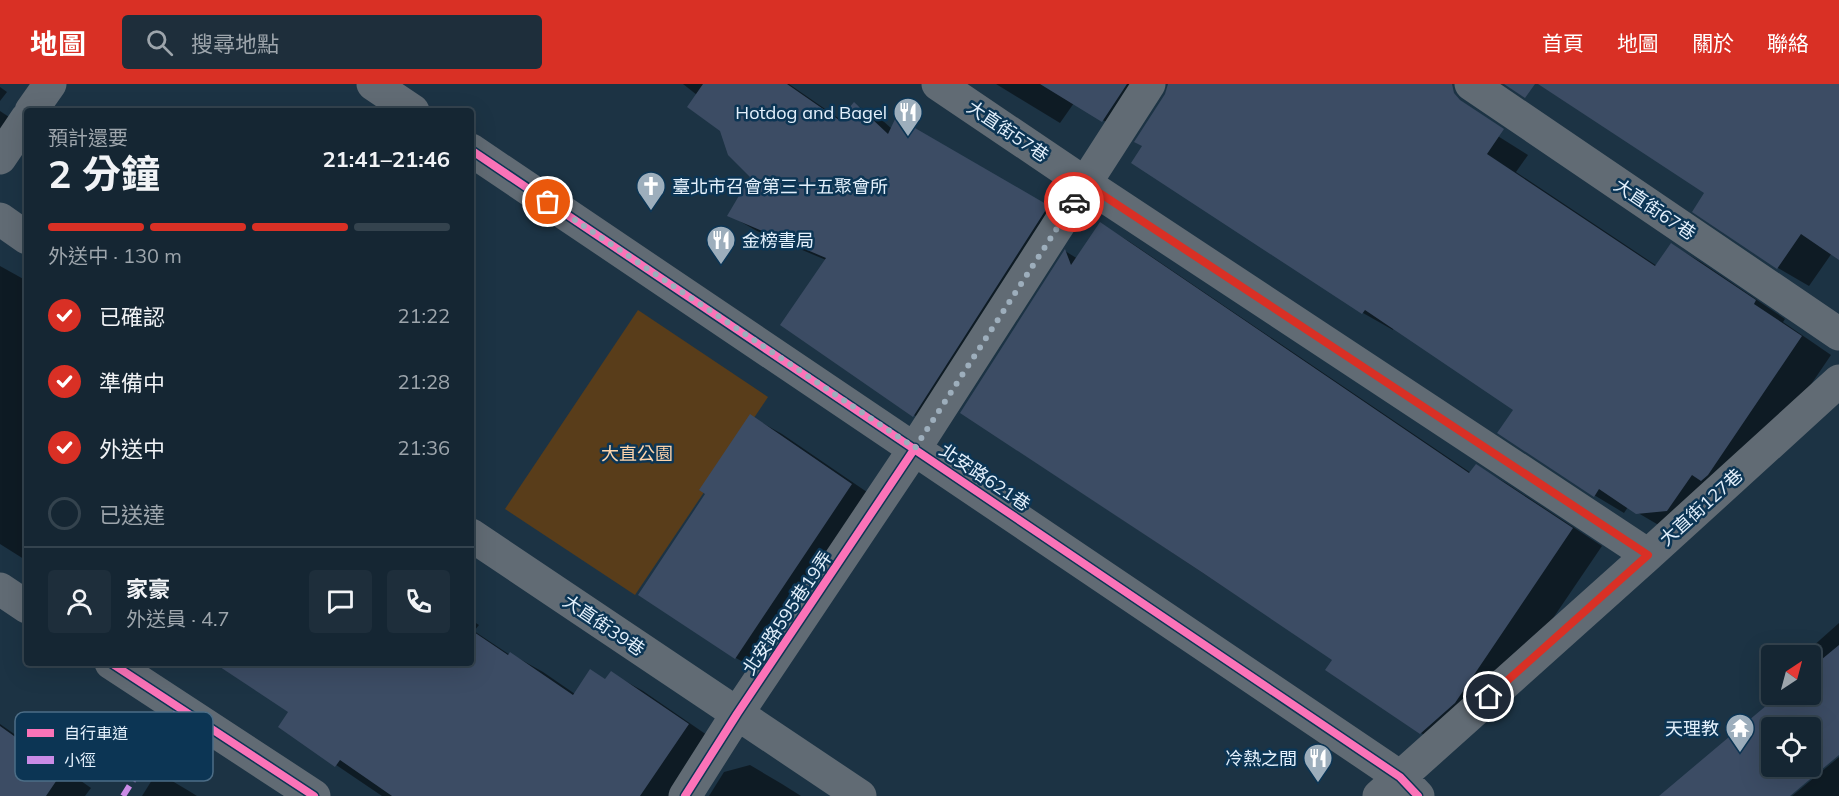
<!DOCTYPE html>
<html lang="zh-TW">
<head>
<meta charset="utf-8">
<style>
	:root { --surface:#152633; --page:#1e2e3b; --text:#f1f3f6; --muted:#9da5ac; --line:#34434e; --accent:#d93025 }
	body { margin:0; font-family:Mulish,"Noto Sans TC",sans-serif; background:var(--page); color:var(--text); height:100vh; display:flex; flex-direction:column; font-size:22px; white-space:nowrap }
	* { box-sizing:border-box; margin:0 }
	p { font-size:20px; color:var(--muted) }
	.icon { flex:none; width:33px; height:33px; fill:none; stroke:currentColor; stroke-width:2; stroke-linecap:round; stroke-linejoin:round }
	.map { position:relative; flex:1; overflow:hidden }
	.side { position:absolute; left:24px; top:24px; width:450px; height:558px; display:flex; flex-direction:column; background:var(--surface); border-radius:6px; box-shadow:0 6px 24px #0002,0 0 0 2px var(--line) }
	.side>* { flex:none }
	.needle { width:39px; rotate:36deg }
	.tools { position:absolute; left:1761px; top:561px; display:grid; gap:12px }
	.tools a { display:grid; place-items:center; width:60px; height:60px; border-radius:6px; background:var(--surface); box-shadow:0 6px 24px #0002,0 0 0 2px var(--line); font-size:30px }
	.pin { position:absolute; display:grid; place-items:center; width:51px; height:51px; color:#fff; margin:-26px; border:3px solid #fff; border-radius:50%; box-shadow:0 2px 6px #0007 }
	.courier { position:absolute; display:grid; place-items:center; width:60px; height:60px; margin:-30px; border:4px solid #d93025; border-radius:50%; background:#fff; color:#222; box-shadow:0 2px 8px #0007 }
	.head em { font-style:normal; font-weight:700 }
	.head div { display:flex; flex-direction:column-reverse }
	.head { display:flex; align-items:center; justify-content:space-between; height:102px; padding:0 24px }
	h1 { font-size:39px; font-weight:700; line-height:45px }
	.bar { display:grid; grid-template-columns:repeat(4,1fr); gap:9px 6px; align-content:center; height:72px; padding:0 24px }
	.bar i { height:8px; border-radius:4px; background:var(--line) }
	.bar .selected { background:var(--accent) }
	.bar p { grid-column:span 4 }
	.line { display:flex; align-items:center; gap:15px; padding:0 24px; border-top:2px solid var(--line) }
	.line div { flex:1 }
	.round { display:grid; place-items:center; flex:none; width:63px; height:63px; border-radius:6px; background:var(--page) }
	ol { padding:0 24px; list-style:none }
	li { display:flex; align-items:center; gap:18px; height:66px }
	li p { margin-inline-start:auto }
	li .icon { padding:6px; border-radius:50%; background:var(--accent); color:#fff; stroke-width:4 }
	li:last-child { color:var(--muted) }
	li i { width:33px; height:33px; border:3px solid var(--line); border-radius:50% }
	header { display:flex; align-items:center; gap:36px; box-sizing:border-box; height:84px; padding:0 30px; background:var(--accent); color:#fff }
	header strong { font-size:28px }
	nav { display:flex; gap:33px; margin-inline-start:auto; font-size:21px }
	.search { width:420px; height:54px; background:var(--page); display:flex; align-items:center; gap:15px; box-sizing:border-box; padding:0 21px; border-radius:6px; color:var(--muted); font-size:22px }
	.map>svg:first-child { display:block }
	.green { fill:#593d1a }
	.shadow { fill:#0007; fill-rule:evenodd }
	.building { fill:#3c4c64; fill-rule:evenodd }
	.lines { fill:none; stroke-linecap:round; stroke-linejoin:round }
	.minor { stroke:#616b74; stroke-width:33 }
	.quiet { stroke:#ca8be6; stroke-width:6; stroke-dasharray:12 6; stroke-linecap:butt }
	.cycleway-casing { stroke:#0c3554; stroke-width:11 }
	.cycleway { stroke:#fb73b8; stroke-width:8 }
	.done { stroke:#9daebc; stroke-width:6; stroke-dasharray:0 10.8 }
	.route { stroke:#d93025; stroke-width:8 }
	.labels { text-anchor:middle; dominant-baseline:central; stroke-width:5; stroke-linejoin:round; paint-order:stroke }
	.poi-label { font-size:18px; fill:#e3f0fc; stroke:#0c3554; text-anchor:end }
	.street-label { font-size:18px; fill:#e3f0fc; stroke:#0c3554 }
	.park-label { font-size:18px; fill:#fdd4ab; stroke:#0c3554 }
	.key { fill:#0c3554; stroke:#4c6d86; stroke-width:1.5 }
	.key-label { font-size:16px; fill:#e3f0fc }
</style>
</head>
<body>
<header>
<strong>地圖</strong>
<div class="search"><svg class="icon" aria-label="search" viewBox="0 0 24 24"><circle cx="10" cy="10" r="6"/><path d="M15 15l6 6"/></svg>搜尋地點</div>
<nav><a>首頁</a><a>地圖</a><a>關於</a><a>聯絡</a></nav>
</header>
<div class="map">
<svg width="1839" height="712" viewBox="0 0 1839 712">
	<rect width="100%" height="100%" fill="#1c3344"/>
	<path class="green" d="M638,226L768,313L635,511L505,425Z"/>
	<path class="shadow" d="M683,0H789L841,36L854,20L882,36L892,45L897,35L1074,138L941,347L914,331L826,176L757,147L729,131L752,93L697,11Z
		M996,0H1136L1133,54L1074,19L1060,39Z
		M1182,0H1415L1528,71L1516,88L1657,182L1672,161L1701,178L1785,235L1783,238L1831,271L1738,408L1667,446L1628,423L1624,429L1594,411L1515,326L1394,244L1393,246L1363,229L1133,78Z
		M1540,0H1839V175L1832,169L1809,202L1778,184L1694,127L1706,109Z
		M0,3L7,8L0,17Z
		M0,27L12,35L0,52Z
		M1101,140L1130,158L1471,389L1476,382L1506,399L1602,462L1484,636L1451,666L1421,649L1334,576L962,329L1065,167L1078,175Z
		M0,182L27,197V477L0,460Z
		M750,332L782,350L883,419L768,592L736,574L640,511L707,409Z
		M471,536L479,541L474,547L510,571L511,570L543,588L575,610L606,596L611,589L643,607L720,660L686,712H382L280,643L290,627L217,579H471Z
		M1839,539V669L1788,712H1662L1810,610V572H1802ZM1772,644H1810V682H1772Z
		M0,640L91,704L85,712H0Z
		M1839,673V712H1792Z
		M750,681L782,700L801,712H709L724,688Z
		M157,688L189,707L197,712H142Z"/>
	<path class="building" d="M703,0H787L839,36L854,18L888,50L896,33L1046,120L1047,124L913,333L780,241L826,174L727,132L750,93L728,71L720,47L687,23Z
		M1040,0H1127L1102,38Z
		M1168,0H1452L1454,9L1460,16L1504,45L1487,70L1655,182L1671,159L1756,216L1754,220L1802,252L1708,391L1701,397L1692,391L1667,427L1636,430L1599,405L1594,413L1497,349L1513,326L1365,226L1362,230L1131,79L1142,62L1134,58L1165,10Z
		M1504,0H1535L1525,14Z
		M1538,0H1839V176L1801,150L1777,185L1692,128L1704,109Z
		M1100,138L1469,389L1476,380L1573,444L1455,619L1420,650L1325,586L1332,576L1203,489L960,329L1065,165L1071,181Z
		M750,330L852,400L735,575L638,511L705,410L699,406Z
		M471,546L508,571L510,568L573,611L590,585L605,595L611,587L689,640L640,712H392L340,676L335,683L278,643L288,628L214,579H471Z
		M1839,561V671L1790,712H1659L1780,610H1810V585ZM1772,644H1810V682H1772Z
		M0,642L63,687L46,712H0Z"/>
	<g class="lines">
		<path class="minor" d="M373,0L413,27
			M938,0L1086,100L1648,471
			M1471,0L1839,250
			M31,27L50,0
			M471,66L1400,693L1418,712
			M0,74L27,34
			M0,135L27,154
			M471,451L860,712
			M0,505L27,523
			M111,579L314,712
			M685,712L737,630L915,364L1149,0
			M1379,712L1648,471L1839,297"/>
		<path class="quiet" d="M123,712L179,624"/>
		<g class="cycleway-casing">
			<path id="cycleway" d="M471,66L1400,693L1418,712
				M111,579L314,712
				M685,712L737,630L915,364"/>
		</g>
		<use href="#cycleway" class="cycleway"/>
	</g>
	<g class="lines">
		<path class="done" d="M548,118L915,364L1074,118"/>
		<path class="route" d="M1074,118L1086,100L1648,471L1489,613"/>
	</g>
	<defs>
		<g id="restaurant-pin" transform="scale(1.5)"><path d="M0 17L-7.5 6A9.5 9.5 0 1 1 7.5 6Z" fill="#9daebc" stroke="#0c3554"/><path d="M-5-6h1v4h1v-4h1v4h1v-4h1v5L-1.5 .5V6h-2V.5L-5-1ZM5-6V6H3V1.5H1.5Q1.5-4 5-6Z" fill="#fff"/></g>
		<g id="church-pin" transform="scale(1.5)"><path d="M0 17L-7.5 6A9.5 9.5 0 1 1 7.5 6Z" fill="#9daebc" stroke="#0c3554"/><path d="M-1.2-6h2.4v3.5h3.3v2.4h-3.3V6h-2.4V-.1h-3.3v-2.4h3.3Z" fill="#fff"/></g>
		<g id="temple-pin" transform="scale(1.5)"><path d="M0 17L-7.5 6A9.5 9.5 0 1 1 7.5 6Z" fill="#9daebc" stroke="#0c3554"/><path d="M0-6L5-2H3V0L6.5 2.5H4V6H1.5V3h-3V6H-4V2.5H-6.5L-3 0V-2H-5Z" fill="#fff"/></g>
	</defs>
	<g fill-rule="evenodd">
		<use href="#restaurant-pin" x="908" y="28"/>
		<use href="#church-pin" x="651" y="102"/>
		<use href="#restaurant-pin" x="721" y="156"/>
		<use href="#temple-pin" x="1740" y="644"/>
		<use href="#restaurant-pin" x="1318" y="674"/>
	</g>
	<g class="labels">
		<g class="poi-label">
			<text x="887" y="28">Hotdog and Bagel</text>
			<text x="672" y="102" text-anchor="start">臺北市召會第三十五聚會所</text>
			<text x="742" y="156" text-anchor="start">金榜書局</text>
			<text x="1719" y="644">天理教</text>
			<text x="1297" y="674">冷熱之間</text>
		</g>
		<g class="street-label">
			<text transform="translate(1008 47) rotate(34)">大直街57巷</text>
			<text transform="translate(1655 125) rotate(34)">大直街67巷</text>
			<text transform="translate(985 393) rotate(34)">北安路621巷</text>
			<text transform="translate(1701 423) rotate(-42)">大直街127巷</text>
			<text transform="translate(787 529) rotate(-56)">北安路595巷19弄</text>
			<text transform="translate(604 541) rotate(34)">大直街39巷</text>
		</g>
		<g class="park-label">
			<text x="637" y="369">大直公園</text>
		</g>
	</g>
	<rect x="15" y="628" width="198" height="69" rx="9" class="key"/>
	<rect x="27" y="645" width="27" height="8" fill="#fb73b8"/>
	<rect x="27" y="672" width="27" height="8" fill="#ca8be6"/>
	<g class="key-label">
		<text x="64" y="655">自行車道</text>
		<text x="64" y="682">小徑</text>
	</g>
</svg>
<div class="tools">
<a><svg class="needle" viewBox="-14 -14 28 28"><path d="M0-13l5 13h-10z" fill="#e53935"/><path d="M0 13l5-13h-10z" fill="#9da5ac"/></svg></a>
<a><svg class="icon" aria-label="locate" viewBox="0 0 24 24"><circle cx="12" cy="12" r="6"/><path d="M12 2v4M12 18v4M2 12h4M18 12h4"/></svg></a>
</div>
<div class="pin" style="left:548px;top:118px;background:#ea580c"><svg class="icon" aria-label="bag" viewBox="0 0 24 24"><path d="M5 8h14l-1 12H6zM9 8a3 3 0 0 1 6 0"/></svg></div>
<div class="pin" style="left:1489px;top:613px;background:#1f2937"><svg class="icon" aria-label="home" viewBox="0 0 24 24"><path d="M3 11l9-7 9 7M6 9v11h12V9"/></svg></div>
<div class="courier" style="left:1074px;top:118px"><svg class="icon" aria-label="car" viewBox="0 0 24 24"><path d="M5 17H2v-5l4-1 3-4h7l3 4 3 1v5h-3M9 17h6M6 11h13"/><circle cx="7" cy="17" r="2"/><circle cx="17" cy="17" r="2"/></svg></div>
<section class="side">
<div class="head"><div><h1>2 分鐘</h1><p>預計還要</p></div><em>21:41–21:46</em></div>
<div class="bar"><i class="selected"></i><i class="selected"></i><i class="selected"></i><i></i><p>外送中 · 130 m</p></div>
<ol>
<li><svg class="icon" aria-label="check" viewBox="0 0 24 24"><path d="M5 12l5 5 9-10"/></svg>已確認<p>21:22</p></li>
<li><svg class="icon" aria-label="check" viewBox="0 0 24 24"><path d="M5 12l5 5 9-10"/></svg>準備中<p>21:28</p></li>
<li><svg class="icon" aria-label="check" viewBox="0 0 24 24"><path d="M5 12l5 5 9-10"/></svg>外送中<p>21:36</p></li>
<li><i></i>已送達</li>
</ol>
<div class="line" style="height:108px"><a class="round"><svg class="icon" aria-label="person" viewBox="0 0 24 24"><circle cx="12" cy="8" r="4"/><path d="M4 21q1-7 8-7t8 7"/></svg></a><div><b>家豪</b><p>外送員 · 4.7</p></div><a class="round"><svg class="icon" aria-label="chat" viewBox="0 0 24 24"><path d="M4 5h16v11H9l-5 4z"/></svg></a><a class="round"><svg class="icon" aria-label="phone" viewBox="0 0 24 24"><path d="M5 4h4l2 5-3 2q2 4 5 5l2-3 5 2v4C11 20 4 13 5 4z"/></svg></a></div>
</section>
</div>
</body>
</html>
